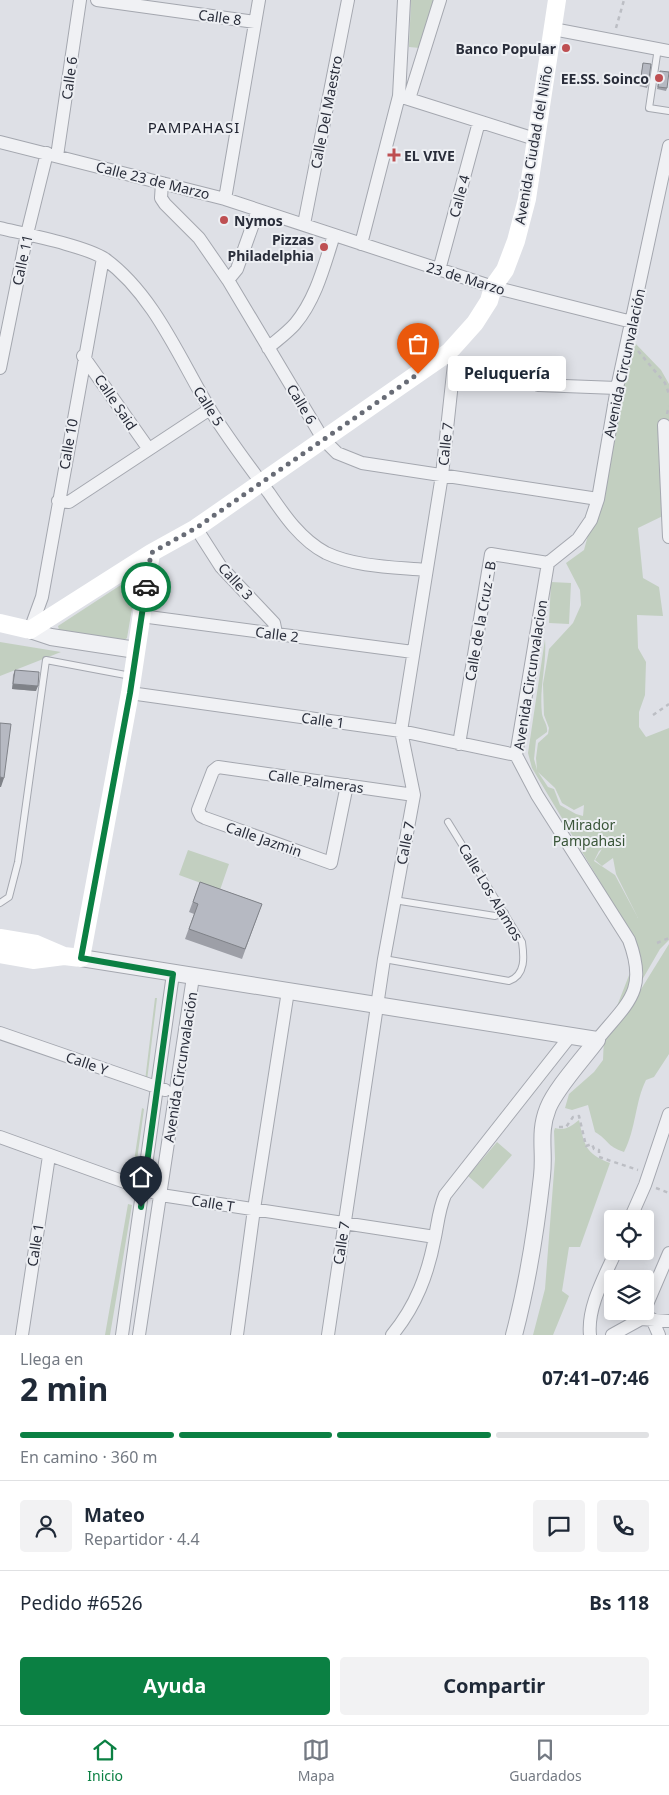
<!DOCTYPE html>
<html lang="es">
<head>
<meta charset="utf-8">
<style>
	:root { --surface:#fff; --page:#f2f2f3; --text:#1f2937; --muted:#747a83; --line:#e0e1e3; --accent:#0b8043 }
	body { margin:0; font-family:"Noto Sans",sans-serif; background:var(--page); color:var(--text); height:100vh; display:flex; flex-direction:column; font-size:19px; white-space:nowrap }
	* { box-sizing:border-box; margin:0 }
	p { font-size:16px; color:var(--muted) }
	.icon { flex:none; width:28px; height:28px; fill:none; stroke:currentColor; stroke-width:2; stroke-linecap:round; stroke-linejoin:round }
	.map { position:relative; height:1335px; overflow:hidden }
	.drawer { display:flex; flex-direction:column; background:var(--surface); flex:1 }
	.drawer>* { flex:none }
	.tools { position:absolute; left:604px; top:1210px; display:grid; gap:10px }
	.tools a { display:grid; place-items:center; width:50px; height:50px; border-radius:5px; background:var(--surface); box-shadow:0 2px 12px #0003; font-size:25px }
	.pin { position:absolute; display:grid; place-items:center; width:42px; height:42px; color:#fff; margin:-51px -21px; border-radius:50% 50% 50% 0; rotate:-45deg; box-shadow:0 0 5px #0007 }
	.pin .icon { rotate:45deg }
	.courier { position:absolute; display:grid; place-items:center; width:50px; height:50px; margin:-25px; border:4px solid #0b8043; border-radius:50%; background:#fff; color:#222; box-shadow:0 1px 6px #0007 }
	.bubble { position:absolute; height:35px; border-radius:5px; background:var(--surface); box-shadow:0 2px 12px #0003; font-size:16px; font-weight:700; line-height:35px; text-align:center }
	.head em { font-style:normal; font-weight:700 }
	.head div { display:flex; flex-direction:column-reverse }
	.head { display:flex; align-items:center; justify-content:space-between; height:85px; padding:0 20px }
	h1 { font-size:32px; font-weight:700; line-height:38px }
	.bar { display:grid; grid-template-columns:repeat(4,1fr); gap:8px 5px; align-content:center; height:60px; padding:0 20px }
	.bar i { height:6px; border-radius:4px; background:var(--line) }
	.bar .current { background:var(--accent) }
	.bar p { grid-column:span 4 }
	.line { display:flex; align-items:center; gap:12px; padding:0 20px; border-top:1px solid var(--line) }
	.line div { flex:1 }
	.round { display:grid; place-items:center; flex:none; width:52px; height:52px; border-radius:5px; background:var(--page) }
	.primary-button { display:flex; gap:10px; margin-top:auto; padding:10px 20px }
	.primary-button a { flex:1; height:58px; border-radius:5px; background:var(--accent); color:#fff; font-size:20px; font-weight:700; line-height:58px; text-align:center }
	.primary-button a+a { background:var(--page); color:var(--text) }
	.dock { display:flex; justify-content:space-around; align-items:center; height:70px; border-top:1px solid var(--line); background:var(--surface); font-size:14px; color:var(--muted) }
	.dock a { display:grid; justify-items:center; gap:2px }
	.dock .current { color:var(--accent) }
	.map>svg:first-child { display:block }
	.green { fill:#c2cfc0; fill-rule:evenodd }
	.lines { fill:none; stroke-linecap:round; stroke-linejoin:round }
	.service-casing { stroke:#a4a7af; stroke-width:8 }
	.minor-casing { stroke:#a4a7af; stroke-width:14 }
	.tertiary-casing { stroke:#a4a7af; stroke-width:18 }
	.path { stroke:#bcbec4; stroke-width:2.5; stroke-dasharray:4 4; stroke-linecap:butt }
	.service { stroke:#f0f1f4; stroke-width:6 }
	.minor { stroke:#f0f1f4; stroke-width:12 }
	.tertiary { stroke:#f0f1f4; stroke-width:16 }
	.secondary { stroke:#fff; stroke-width:18 }
	.wall { fill:#9d9fa7 }
	.shaded-wall { fill:#7f8288 }
	.building { fill:#b6b9c2; stroke:#7f8288 }
	.done { stroke:#686c76; stroke-width:5; stroke-dasharray:0 9 }
	.route { stroke:#0b8043; stroke-width:6 }
	.poi-dot { fill:#be4f52; stroke:#edeff3; stroke-width:2 }
	.labels { text-anchor:middle; dominant-baseline:central; stroke-width:4; stroke-linejoin:round; paint-order:stroke }
	.street-label { font-size:14px; fill:#292d3a; stroke:#edeff3 }
	.poi-label { font-size:14px; font-weight:bold; fill:#292d3a; stroke:#edeff3; text-anchor:end }
	.park-label { font-size:14px; fill:#395538; stroke:#edeff3 }
	.neighbourhood-label { font-size:15px; letter-spacing:1px; fill:#1b1e2b; stroke:#edeff3 }
</style>
</head>
<body>
<div class="map">
<svg width="669" height="1335" viewBox="0 0 669 1335">
	<rect width="100%" height="100%" fill="#dee0e6"/>
	<path class="green" d="M411,0H436L420,48L409,47Z
		M633,341L661,370L669,384V513L638,528L643,578L659,587L663,616L637,615L638,648L646,662L645,695L639,712V727L646,737L669,728V940L660,949L627,1006L610,1024L635,960L615,907L532,768L528,753L545,639C547,664 539,688 542,714C543,720 548,725 547,732L536,740L534,759L537,770L536,758L538,743L548,734L549,728L544,715L543,684L549,649L573,623L581,605L580,590L566,563L584,550L609,457ZM538,772L555,788L562,803L574,810L584,805L583,816L576,814L560,805L554,789L548,787ZM602,849L595,860L602,866L613,858L616,874L638,918L615,875L594,861L599,851Z
		M133,577L137,579L127,638L123,641L59,630L58,626Z
		M551,582L571,583L569,624L549,623Z
		M0,642L61,652L0,676Z
		M188,850L229,864L220,890L179,875Z
		M669,944V1054L654,1077L646,1080C635,1102 636,1129 624,1152C606,1146 609,1140 595,1132L588,1105L572,1110L565,1108L569,1094L594,1072L603,1060L604,1036L630,1007Z
		M155,998H157L146,1089H144Z
		M142,1108L144,1109L133,1189L130,1188Z
		M579,1120C584,1144 585,1154 610,1163L580,1247H569L562,1291L569,1296L553,1335H533L545,1289L555,1159L554,1131L555,1128C566,1131 571,1126 579,1120Z
		M497,1142L512,1155L483,1189L468,1176Z
		M128,1204L132,1205L110,1335H105Z"/>
	<g class="lines">
		<g class="service-casing">
			<path id="service" d="M658,48L649,108L669,111
				M394,900L495,916L505,913
				M0,903L9,897L18,862L46,660L131,676
				M384,959L509,981C526,975 524,956 522,942L448,822"/>
		</g>
		<g class="minor-casing">
			<path id="minor" d="M97,0L255,22
				M553,29L669,51
				M399,96L535,139
				M409,99L440,0
				M0,142L225,199L493,287L632,322
				M57,156L80,0
				M162,183L161,198L165,204L199,238L228,280L323,439L337,453L362,463L598,499
				M225,199L259,0
				M304,224L348,0
				M0,228C25,234 86,246 105,259C153,294 179,357 208,406C226,436 248,465 269,493C284,515 301,540 326,553C356,567 393,567 426,570
				M361,244L399,96L404,0
				M439,270L479,122
				M228,280L237,269L258,210
				M268,348C277,340 287,333 295,324C316,299 324,266 334,235
				M83,356L148,448
				M0,368L27,234L47,153
				M538,385L617,388
				M664,425L669,537
				M58,501L69,502L210,409
				M196,528L221,567L274,623L276,633
				M548,563L516,755L537,795L629,940C648,991 628,1002 597,1040
				M548,563L578,539L591,520L598,499L617,388L669,146
				M141,616L413,652
				M30,630L42,597L103,258
				M130,693L401,731L516,755
				M459,744L491,554L548,563
				M347,785L331,863L205,818L201,816L198,810L213,771L218,767L414,795
				M0,1033L165,1090
				M0,1137L161,1195L435,1237
				M630,1219L645,1185L669,1114
				M645,1309L669,1253
				M652,1319L659,1335
				M22,1335L49,1156
				M122,1335L173,974
				M139,1335L193,977
				M237,1335L254,1209L288,991
				M328,1335L384,959L414,795L401,731L442,475L454,364L449,352
				M392,1335C416,1306 428,1274 435,1237C438,1222 439,1209 445,1195L571,1035
				M590,1335C587,1307 605,1276 616,1251
				M612,1335L641,1319L669,1321"/>
		</g>
		<g class="tertiary-casing">
			<path id="tertiary" d="M30,630L51,637L136,650
				M81,958L597,1040C583,1059 556,1088 548,1108C538,1133 545,1151 542,1176C536,1230 528,1282 514,1335"/>
		</g>
		<path class="path" d="M616,28L624,0
			M638,351L665,383L669,394
			M667,414L669,406
			M653,715L669,704
			M657,943L669,938
			M559,1127H566L573,1117L579,1116L586,1146L592,1144L594,1149L599,1150V1157L638,1170
			M656,1188L669,1193"/>
		<use href="#service" class="service"/>
		<use href="#minor" class="minor"/>
		<use href="#tertiary" class="tertiary"/>
		<path class="secondary" d="M0,623L30,630L151,553
			M0,938L36,944L64,956L81,958L130,693L151,553L196,528L449,352L475,323L489,301L493,287L505,270L516,241L527,199L557,0
			M0,954L33,960L64,956"/>
	</g>
	<path class="wall" d="M643,63L648,85L647,88L639,86Z
		M660,71L667,88L666,91L657,89Z
		M15,670L36,691L12,689L13,675Z
		M200,882L262,904L242,959L185,939L194,914L189,912Z"/>
	<path class="shaded-wall" d="M13,684L38,686L36,691L12,689Z
		M0,777L4,778L1,787H0Z"/>
	<path class="building" d="M643,63L651,64L648,85L640,84Z
		M660,71L669,72L667,88L658,87Z
		M15,670L39,672L38,686L13,684Z
		M0,723L11,724L4,778L0,777Z
		M200,882L262,904L245,949L189,929L198,904L193,902Z"/>
	<g class="lines">
		<path class="done" d="M146,587L151,553L196,528L418,374"/>
		<path class="route" d="M141,1207L173,974L81,958L130,693L146,587"/>
	</g>
	<g class="poi-dot">
		<circle cx="566" cy="48" r="5"/>
		<circle cx="659" cy="78" r="5"/>
		<path d="M391.5 147.5h5v5h5v5h-5v5h-5v-5h-5v-5h5z"/>
		<circle cx="224" cy="220" r="5"/>
		<circle cx="324" cy="247" r="5"/>
	</g>
	<g class="labels">
		<g class="street-label">
			<text transform="translate(220 17) rotate(8)">Calle 8</text>
			<text transform="translate(69 78) rotate(-82)">Calle 6</text>
			<text transform="translate(326 112) rotate(-79)">Calle Del Maestro</text>
			<text transform="translate(533 145) rotate(-80)">Avenida Ciudad del Niño</text>
			<text transform="translate(153 180) rotate(14)">Calle 23 de Marzo</text>
			<text transform="translate(459 196) rotate(-75)">Calle 4</text>
			<text transform="translate(22 260) rotate(-78)">Calle 11</text>
			<text transform="translate(466 278) rotate(17)">23 de Marzo</text>
			<text transform="translate(624 363) rotate(-78)">Avenida Circunvalación</text>
			<text transform="translate(116 402) rotate(56)">Calle Said</text>
			<text transform="translate(302 404) rotate(59)">Calle 6</text>
			<text transform="translate(209 406) rotate(58)">Calle 5</text>
			<text transform="translate(68 444) rotate(-80)">Calle 10</text>
			<text transform="translate(445 444) rotate(-84)">Calle 7</text>
			<text transform="translate(236 581) rotate(48)">Calle 3</text>
			<text transform="translate(480 621) rotate(-80)">Calle de la Cruz - B</text>
			<text transform="translate(277 634) rotate(7)">Calle 2</text>
			<text transform="translate(530 675) rotate(-81)">Avenida Circunvalacion</text>
			<text transform="translate(323 720) rotate(8)">Calle 1</text>
			<text transform="translate(316 781) rotate(8)">Calle Palmeras</text>
			<text transform="translate(264 839) rotate(19)">Calle Jazmin</text>
			<text transform="translate(405 843) rotate(-79)">Calle 7</text>
			<text transform="translate(491 892) rotate(59)">Calle Los Alamos</text>
			<text transform="translate(87 1063) rotate(19)">Calle Y</text>
			<text transform="translate(180 1067) rotate(-81)">Avenida Circunvalación</text>
			<text transform="translate(213 1203) rotate(9)">Calle T</text>
			<text transform="translate(341 1243) rotate(-81)">Calle 7</text>
			<text transform="translate(35 1245) rotate(-81)">Calle 1</text>
		</g>
		<g class="poi-label">
			<text x="556" y="48">Banco Popular</text>
			<text x="649" y="78">EE.SS. Soinco</text>
			<text x="404" y="155" text-anchor="start">EL VIVE</text>
			<text x="234" y="220" text-anchor="start">Nymos</text>
			<text x="314" y="239">Pizzas<tspan x="314" dy="16">Philadelphia</tspan></text>
		</g>
		<g class="park-label">
			<text x="589" y="824">Mirador<tspan x="589" dy="16">Pampahasi</tspan></text>
		</g>
		<g class="neighbourhood-label">
			<text x="194" y="127">PAMPAHASI</text>
		</g>
	</g>
</svg>
<div class="tools">
<a><svg class="icon" aria-label="locate" viewBox="0 0 24 24"><circle cx="12" cy="12" r="6"/><path d="M12 2v4M12 18v4M2 12h4M18 12h4"/></svg></a>
<a><svg class="icon" aria-label="layers" viewBox="0 0 24 24"><path d="M12 4l9 5-9 5-9-5zM3 14l9 5 9-5"/></svg></a>
</div>
<div class="pin" style="left:418px;top:374px;background:#ea580c"><svg class="icon" aria-label="bag" viewBox="0 0 24 24"><path d="M5 8h14l-1 12H6zM9 8a3 3 0 0 1 6 0"/></svg></div>
<div class="pin" style="left:141px;top:1207px;background:#1f2937"><svg class="icon" aria-label="home" viewBox="0 0 24 24"><path d="M3 11l9-7 9 7M6 9v11h12V9"/></svg></div>
<div class="courier" style="left:146px;top:587px"><svg class="icon" aria-label="car" viewBox="0 0 24 24"><path d="M5 17H2v-5l4-1 3-4h7l3 4 3 1v5h-3M9 17h6M6 11h13"/><circle cx="7" cy="17" r="2"/><circle cx="17" cy="17" r="2"/></svg></div>
<div class="bubble" style="left:448px;top:356px;width:118px">Peluquería</div>
</div>
<section class="drawer">
<div class="head"><div><h1>2 min</h1><p>Llega en</p></div><em>07:41–07:46</em></div>
<div class="bar"><i class="current"></i><i class="current"></i><i class="current"></i><i></i><p>En camino · 360 m</p></div>
<div class="line" style="height:90px"><a class="round"><svg class="icon" aria-label="person" viewBox="0 0 24 24"><circle cx="12" cy="8" r="4"/><path d="M4 21q1-7 8-7t8 7"/></svg></a><div><b>Mateo</b><p>Repartidor · 4.4</p></div><a class="round"><svg class="icon" aria-label="chat" viewBox="0 0 24 24"><path d="M4 5h16v11H9l-5 4z"/></svg></a><a class="round"><svg class="icon" aria-label="phone" viewBox="0 0 24 24"><path d="M5 4h4l2 5-3 2q2 4 5 5l2-3 5 2v4C11 20 4 13 5 4z"/></svg></a></div>
<div class="line" style="height:65px"><div>Pedido #6526</div><b>Bs 118</b></div>
<div class="primary-button"><a>Ayuda</a><a>Compartir</a></div>
</section>
<nav class="dock">
<a class="current"><svg class="icon" aria-label="home" viewBox="0 0 24 24"><path d="M3 11l9-7 9 7M6 9v11h12V9"/></svg>Inicio</a>
<a><svg class="icon" aria-label="map" viewBox="0 0 24 24"><path d="M3 6l6-2 6 2 6-2v14l-6 2-6-2-6 2zM9 4v14M15 6v14"/></svg>Mapa</a>
<a><svg class="icon" aria-label="saved" viewBox="0 0 24 24"><path d="M7 4h10v16l-5-4-5 4z"/></svg>Guardados</a>
</nav>
</body>
</html>
